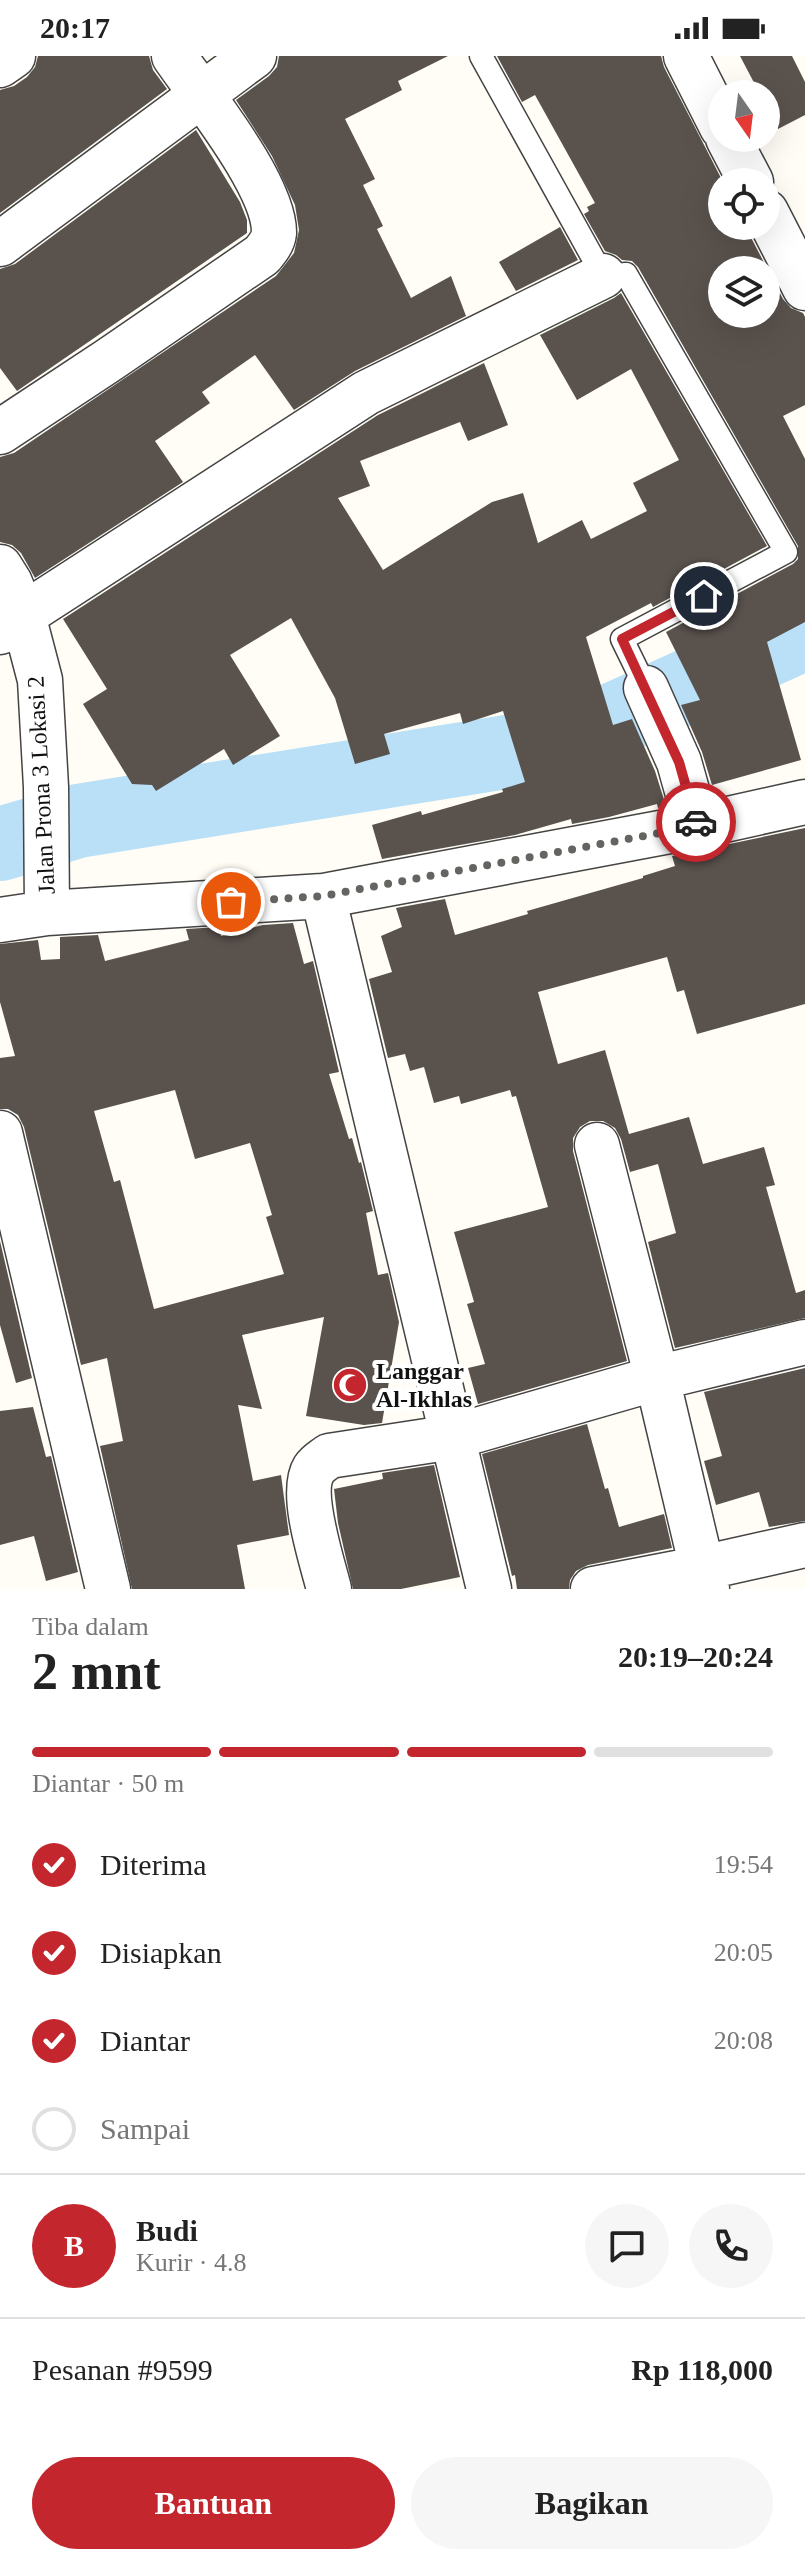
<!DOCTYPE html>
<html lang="id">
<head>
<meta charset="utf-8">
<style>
	:root { --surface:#fff; --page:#f6f6f6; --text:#222; --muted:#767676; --line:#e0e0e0; --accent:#c4262e }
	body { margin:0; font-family:"Times New Roman",serif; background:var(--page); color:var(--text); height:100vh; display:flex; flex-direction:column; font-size:30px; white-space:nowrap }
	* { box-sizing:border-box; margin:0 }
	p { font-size:26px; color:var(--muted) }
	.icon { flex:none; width:44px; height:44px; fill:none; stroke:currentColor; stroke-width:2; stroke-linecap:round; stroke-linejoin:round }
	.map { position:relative; height:1533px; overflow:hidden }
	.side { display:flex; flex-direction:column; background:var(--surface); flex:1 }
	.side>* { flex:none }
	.needle { width:52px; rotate:166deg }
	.tools { position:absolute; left:708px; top:24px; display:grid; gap:16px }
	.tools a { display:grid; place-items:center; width:72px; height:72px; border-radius:50%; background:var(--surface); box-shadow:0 8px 32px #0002; font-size:40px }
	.pin { position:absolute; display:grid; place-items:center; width:68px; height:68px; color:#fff; margin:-34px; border:4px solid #fff; border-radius:50%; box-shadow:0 2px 8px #0007 }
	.courier { position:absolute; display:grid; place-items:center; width:80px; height:80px; margin:-40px; border:6px solid #c4262e; border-radius:50%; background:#fff; color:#222; box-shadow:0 2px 10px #0007 }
	.headline em { font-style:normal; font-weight:700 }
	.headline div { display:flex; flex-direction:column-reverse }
	.headline { display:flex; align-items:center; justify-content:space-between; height:136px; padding:0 32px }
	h1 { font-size:52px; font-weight:700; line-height:60px }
	.bar { display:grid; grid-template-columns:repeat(4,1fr); gap:12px 8px; align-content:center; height:96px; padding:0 32px }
	.bar i { height:10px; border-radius:6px; background:var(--line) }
	.bar .current { background:var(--accent) }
	.bar p { grid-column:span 4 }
	.line { display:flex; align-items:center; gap:20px; padding:0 32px; border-top:2px solid var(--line) }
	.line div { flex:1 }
	.round { display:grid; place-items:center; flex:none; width:84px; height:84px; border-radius:42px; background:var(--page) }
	ol { padding:0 32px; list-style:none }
	li { display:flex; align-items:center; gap:24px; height:88px }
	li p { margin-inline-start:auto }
	li .icon { padding:8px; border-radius:50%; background:var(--accent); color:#fff; stroke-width:4 }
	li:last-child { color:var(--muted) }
	li i { width:44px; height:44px; border:4px solid var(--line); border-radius:50% }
	.cta { display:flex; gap:16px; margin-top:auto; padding:16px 32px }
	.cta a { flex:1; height:92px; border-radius:48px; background:var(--accent); color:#fff; font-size:32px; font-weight:700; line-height:92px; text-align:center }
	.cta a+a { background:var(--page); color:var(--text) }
	.status { display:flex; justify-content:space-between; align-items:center; height:56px; padding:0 40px; background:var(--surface); direction:ltr }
	.status svg { height:22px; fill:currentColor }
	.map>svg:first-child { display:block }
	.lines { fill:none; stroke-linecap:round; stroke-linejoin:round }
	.river { stroke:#b9e0f7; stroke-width:74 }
	.building { fill:#5a524d; fill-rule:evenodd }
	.service-casing { stroke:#444; stroke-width:25 }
	.minor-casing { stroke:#444; stroke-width:47 }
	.service { stroke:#fff; stroke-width:22 }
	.minor { stroke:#fff; stroke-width:44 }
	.done { stroke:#646461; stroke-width:8; stroke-dasharray:0 14.4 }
	.route { stroke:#c4262e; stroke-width:10 }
	.labels { text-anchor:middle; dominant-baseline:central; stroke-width:8; stroke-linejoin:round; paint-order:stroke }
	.street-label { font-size:24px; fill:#111; stroke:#fff }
	.poi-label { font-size:24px; font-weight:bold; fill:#111; stroke:#fff; text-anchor:start }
</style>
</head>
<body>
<div class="status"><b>20:17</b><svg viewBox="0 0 49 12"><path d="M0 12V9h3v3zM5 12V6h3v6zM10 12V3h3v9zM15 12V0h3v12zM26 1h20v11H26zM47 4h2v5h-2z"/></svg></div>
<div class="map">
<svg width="805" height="1533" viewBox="0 0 805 1533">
	<rect width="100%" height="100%" fill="#fffdf5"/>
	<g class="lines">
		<path class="river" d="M0,788L78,765L562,687L805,577"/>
	</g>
	<path class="building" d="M38,0H149L153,14L167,33L0,157V34L14,30L27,21L35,11Z
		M279,0H448L398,25L402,34L345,63L375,123L363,129L383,170L377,173L411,242L451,220L466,260L355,315L294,354L255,299L202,336L210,347L155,385L183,426L35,522L21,497L12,489L0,486V401L14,397L276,220L294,197L299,174L295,149L272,100L236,44L269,20L277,11Z
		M497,0H661L664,11L722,124V170H745L783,243L791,252L803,257L805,261V349L783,360L805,403V566L767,586L801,704L712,729L702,696L681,649L700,644L666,576L793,508L798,503V490L638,211L632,205L622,204L616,199L605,195L584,158L589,155L587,151L595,147L535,39L522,46ZM722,214H766V258H722Z
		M740,0H792L805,26V59L778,73L766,50V38H760Z
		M196,74L240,146L247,164V177L17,335L0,312V213L15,208Z
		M560,171L578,204L516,235L499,206Z
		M621,237L767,490L653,551L651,547L586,581L613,669L632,663L655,715L666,750L658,752L657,748L609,761L572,768L571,763L515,779L382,803L372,769L421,755L422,759L503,736L502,733L525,726L503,655L463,668L460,657L384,678L390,698L355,708L335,642L291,562L230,599L280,680L233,709L224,693L156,735L152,729L132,728L83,648L107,633L63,563L378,359L484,307L508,369L468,385L460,366L360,405L370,430L338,442L383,514L492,446L523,437L538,487L582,464L591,483L647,455L633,427L679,404L631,313L577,344L540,279L614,242Z
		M805,772V948L697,978L684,934L677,936L667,901L538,936L558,1008L605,994L629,1078L689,1061L703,1108L764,1091L775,1129L766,1131L796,1237L805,1234V1262L675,1292L648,1186L676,1177L658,1108L630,1116L621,1083L615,1072L603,1065H590L580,1071L573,1082V1095L627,1305L478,1348L468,1312L485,1308L467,1248L474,1246L454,1176L548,1151L516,1040L512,1041L510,1034L461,1048L459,1040L434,1047L424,1011L410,1015L405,998L388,1002L369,923L392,916L381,880L402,871L396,852L445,843L455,879L528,858L527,855L643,822V820L675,810L672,800Z
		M293,867L304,908L313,905L339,1016L329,1018L349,1083L352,1082L359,1107L361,1106L373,1155L366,1157L378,1219L388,1217L399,1266L382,1367L364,1369L306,1360L324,1261L242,1279L262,1353L238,1349L253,1425L281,1419L289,1479L237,1489L245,1533H132L100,1390L123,1385L107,1302L81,1309L24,1071L18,1059L8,1053H0V1002L15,1000L0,946V888L38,884L41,904L60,903V881L98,879L105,905L189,884L186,873L219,871L221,880L263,869ZM175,1034L195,1103L250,1087L272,1159L266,1161L284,1218L154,1253L120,1124L114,1126L94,1055Z
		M0,1185L32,1322L16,1327L0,1269Z
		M805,1312V1465L769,1471L759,1436L716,1449L704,1405L722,1400L704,1336Z
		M33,1351L46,1401L51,1400L78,1516L46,1525L34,1480L0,1489V1355Z
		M587,1368L605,1433L608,1432L619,1471L664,1458L672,1492L588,1509L576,1515L570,1524L569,1533H517L515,1519L512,1520L482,1398Z
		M434,1409L460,1521L401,1533H353L338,1467L334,1433L383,1423L382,1417Z"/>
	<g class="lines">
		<g class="service-casing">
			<path id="service" d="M481,0L603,220L626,218L786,496L622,583L646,632"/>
		</g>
		<g class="minor-casing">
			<path id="minor" d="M686,0L722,71
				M0,9L13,0
				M728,82L751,126
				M766,156L805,232
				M0,188L254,0
				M0,376L109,304L262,199C267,193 273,186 274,177C275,130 202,41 174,0
				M0,511L10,527L23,559L40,624L46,731L47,857
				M0,576L23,559L366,337L603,220
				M646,632L679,706L697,770
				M323,840L489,1533
				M0,864L47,857L323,840L697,770L805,746
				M0,1077L108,1533
				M329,1533C322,1505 299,1437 314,1413C318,1407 324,1404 329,1400L453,1381L657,1322L597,1089
				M593,1533L702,1512L805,1489
				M707,1533L657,1322L805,1286"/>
		</g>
		<use href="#service" class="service"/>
		<use href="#minor" class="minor"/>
	</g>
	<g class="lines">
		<path class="done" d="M231,846L323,840L697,770L696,766"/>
		<path class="route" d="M696,766L679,706L622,583L704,540"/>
	</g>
	<defs>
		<g id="mosque-disc" transform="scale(1.8)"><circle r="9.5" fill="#c4262e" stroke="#fff"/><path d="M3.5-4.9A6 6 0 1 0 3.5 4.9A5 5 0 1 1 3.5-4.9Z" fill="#fff"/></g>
	</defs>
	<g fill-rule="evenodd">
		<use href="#mosque-disc" x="350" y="1329"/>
	</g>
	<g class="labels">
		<g class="street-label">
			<text transform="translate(41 729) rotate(-93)">Jalan Prona 3 Lokasi 2</text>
		</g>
		<g class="poi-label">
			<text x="376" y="1315">Langgar<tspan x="376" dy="28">Al-Ikhlas</tspan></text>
		</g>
	</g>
</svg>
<div class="tools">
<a><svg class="needle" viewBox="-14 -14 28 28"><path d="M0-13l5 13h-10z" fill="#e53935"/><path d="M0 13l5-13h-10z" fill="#767676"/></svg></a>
<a><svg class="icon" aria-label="locate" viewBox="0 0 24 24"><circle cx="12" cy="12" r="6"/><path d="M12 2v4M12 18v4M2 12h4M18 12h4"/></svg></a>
<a><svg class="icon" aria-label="layers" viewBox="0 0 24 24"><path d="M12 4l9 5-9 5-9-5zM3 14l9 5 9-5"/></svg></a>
</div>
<div class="pin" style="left:231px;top:846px;background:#ea580c"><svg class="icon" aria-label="bag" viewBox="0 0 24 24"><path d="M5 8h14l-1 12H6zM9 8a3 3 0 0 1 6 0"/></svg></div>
<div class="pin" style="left:704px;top:540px;background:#1f2937"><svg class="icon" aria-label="home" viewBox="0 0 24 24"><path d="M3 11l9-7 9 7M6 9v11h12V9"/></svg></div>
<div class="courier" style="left:696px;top:766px"><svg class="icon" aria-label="car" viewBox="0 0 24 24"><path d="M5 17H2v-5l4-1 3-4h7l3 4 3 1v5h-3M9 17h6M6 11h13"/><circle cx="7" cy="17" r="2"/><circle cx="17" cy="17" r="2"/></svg></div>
</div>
<section class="side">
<div class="headline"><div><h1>2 mnt</h1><p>Tiba dalam</p></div><em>20:19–20:24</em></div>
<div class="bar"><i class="current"></i><i class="current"></i><i class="current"></i><i></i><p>Diantar · 50 m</p></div>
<ol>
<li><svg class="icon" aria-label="check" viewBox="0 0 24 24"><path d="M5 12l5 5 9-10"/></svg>Diterima<p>19:54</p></li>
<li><svg class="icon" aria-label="check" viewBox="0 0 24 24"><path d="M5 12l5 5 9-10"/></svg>Disiapkan<p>20:05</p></li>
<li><svg class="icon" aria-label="check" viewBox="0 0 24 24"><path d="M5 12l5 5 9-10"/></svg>Diantar<p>20:08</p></li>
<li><i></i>Sampai</li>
</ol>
<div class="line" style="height:144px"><b class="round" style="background:var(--accent);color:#fff">B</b><div><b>Budi</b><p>Kurir · 4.8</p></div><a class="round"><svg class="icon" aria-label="chat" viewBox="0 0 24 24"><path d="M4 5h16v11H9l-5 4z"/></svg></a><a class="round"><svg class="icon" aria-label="phone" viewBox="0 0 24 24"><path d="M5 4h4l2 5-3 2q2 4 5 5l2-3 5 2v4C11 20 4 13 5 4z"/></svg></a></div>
<div class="line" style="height:104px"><div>Pesanan #9599</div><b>Rp 118,000</b></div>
<div class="cta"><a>Bantuan</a><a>Bagikan</a></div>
</section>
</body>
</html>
